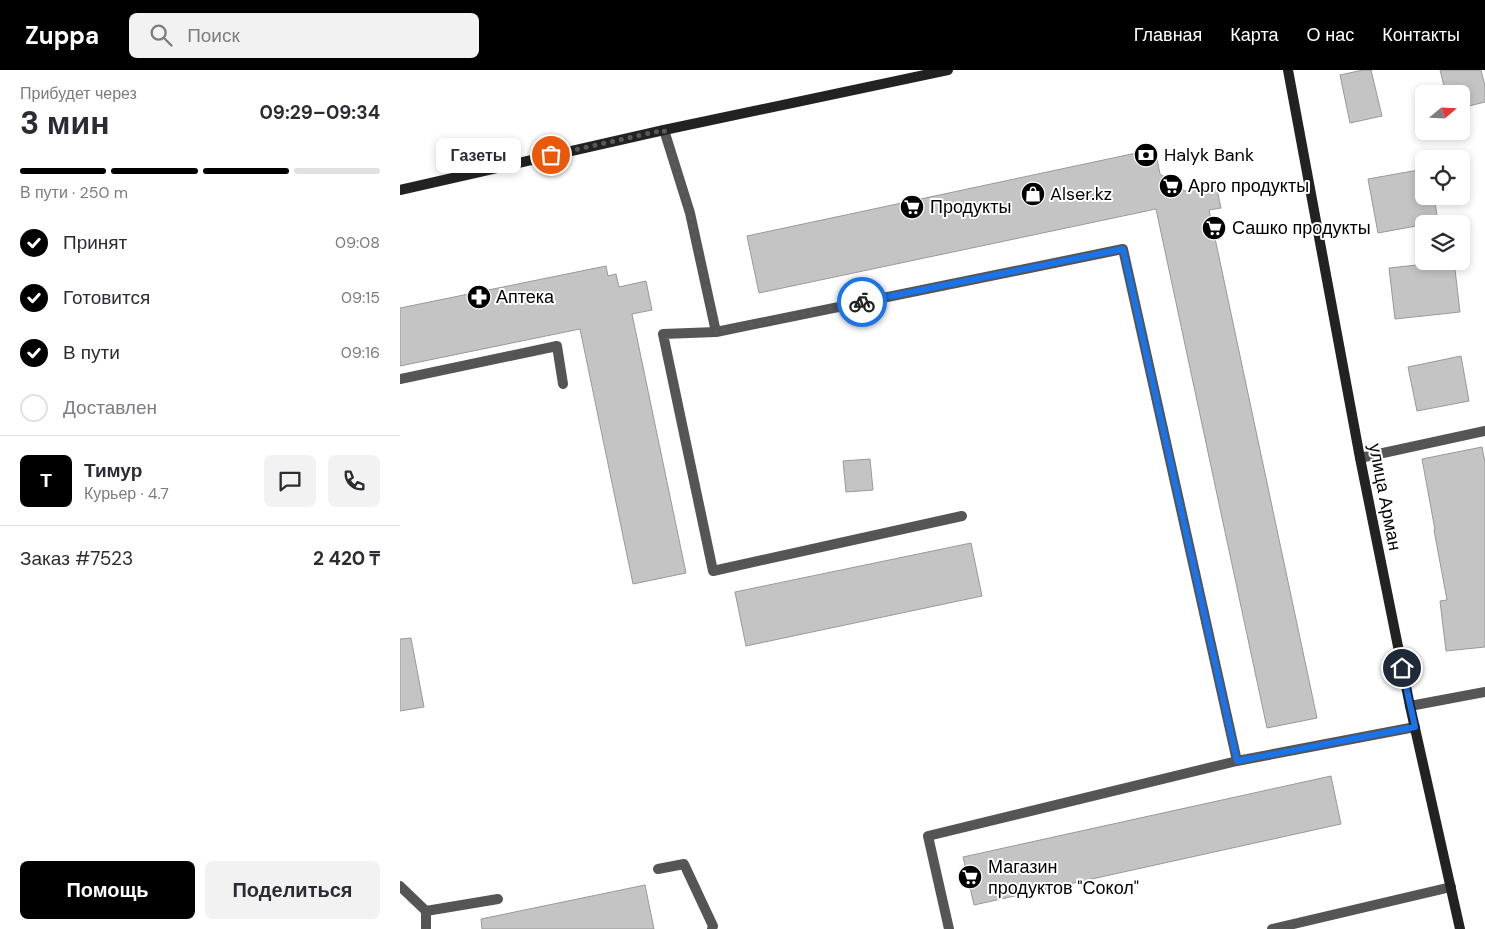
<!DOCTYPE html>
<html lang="ru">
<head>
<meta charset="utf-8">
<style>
	:root { --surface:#fff; --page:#f2f2f3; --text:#2b2b33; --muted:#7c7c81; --line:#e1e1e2; --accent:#000 }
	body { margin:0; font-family:"DM Sans",sans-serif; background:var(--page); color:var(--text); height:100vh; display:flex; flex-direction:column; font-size:19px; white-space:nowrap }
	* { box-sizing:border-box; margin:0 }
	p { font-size:16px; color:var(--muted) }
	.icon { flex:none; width:28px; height:28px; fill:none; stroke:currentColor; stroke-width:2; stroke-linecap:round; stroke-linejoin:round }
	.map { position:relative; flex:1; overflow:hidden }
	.panel { display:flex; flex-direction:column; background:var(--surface); width:400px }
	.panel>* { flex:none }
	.needle { width:32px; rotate:71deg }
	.buttons { position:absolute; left:1015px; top:15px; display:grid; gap:10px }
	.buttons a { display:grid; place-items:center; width:55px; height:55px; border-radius:8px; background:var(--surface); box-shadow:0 2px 8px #0003; font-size:25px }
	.pin { position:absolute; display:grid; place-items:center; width:42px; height:42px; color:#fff; margin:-21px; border:2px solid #fff; border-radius:50%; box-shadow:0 1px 5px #0007 }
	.courier { position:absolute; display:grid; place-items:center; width:50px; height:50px; margin:-25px; border:4px solid #1a73e8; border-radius:50%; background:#fff; color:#222; box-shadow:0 1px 6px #0007 }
	.bubble { position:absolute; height:35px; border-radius:8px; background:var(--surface); box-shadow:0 2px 8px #0003; font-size:16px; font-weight:700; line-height:35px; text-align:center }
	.head em { font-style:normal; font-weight:700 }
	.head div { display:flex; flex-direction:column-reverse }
	.head { display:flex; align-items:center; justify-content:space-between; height:85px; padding:0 20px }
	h1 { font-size:32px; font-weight:700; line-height:38px }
	.bar { display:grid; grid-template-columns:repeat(4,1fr); gap:8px 5px; align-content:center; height:60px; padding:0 20px }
	.bar i { height:6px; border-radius:4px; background:var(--line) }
	.bar .active { background:var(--accent) }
	.bar p { grid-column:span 4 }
	.line { display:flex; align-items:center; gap:12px; padding:0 20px; border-top:1px solid var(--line) }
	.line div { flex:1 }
	.round { display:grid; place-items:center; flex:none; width:52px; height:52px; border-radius:8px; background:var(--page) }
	ol { padding:0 20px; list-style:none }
	li { display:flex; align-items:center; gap:15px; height:55px }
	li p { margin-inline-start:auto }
	li .icon { padding:5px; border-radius:50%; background:var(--accent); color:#fff; stroke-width:4 }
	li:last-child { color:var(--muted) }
	li i { width:28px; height:28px; border:2px solid var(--line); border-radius:50% }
	.button { display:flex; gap:10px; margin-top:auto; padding:10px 20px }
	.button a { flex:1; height:58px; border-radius:8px; background:var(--accent); color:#fff; font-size:20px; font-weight:700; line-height:58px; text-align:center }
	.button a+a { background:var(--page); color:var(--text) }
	header { display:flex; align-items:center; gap:30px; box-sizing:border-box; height:70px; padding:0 25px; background:var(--accent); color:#fff }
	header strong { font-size:24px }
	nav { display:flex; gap:28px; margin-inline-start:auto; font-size:18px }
	.search { width:350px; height:45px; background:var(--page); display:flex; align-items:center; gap:12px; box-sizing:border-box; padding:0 18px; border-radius:8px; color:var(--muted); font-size:19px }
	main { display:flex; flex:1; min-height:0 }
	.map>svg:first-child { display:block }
	.building { fill:#c4c4c4; stroke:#999 }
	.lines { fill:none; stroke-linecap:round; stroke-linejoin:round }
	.lane { stroke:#555; stroke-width:10 }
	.street { stroke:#555; stroke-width:10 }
	.secondary { stroke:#222; stroke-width:10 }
	.done { stroke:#595959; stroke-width:5; stroke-dasharray:0 9 }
	.route { stroke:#1a73e8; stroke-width:6 }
	.labels { text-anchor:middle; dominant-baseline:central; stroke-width:4; stroke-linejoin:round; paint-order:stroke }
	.poi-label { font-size:18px; fill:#000; stroke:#fff; text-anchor:start }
	.street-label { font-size:18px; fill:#000; stroke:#fff }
</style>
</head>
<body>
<header>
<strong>Zuppa</strong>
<div class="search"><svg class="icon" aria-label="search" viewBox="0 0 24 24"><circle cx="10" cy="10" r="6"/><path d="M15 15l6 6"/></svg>Поиск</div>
<nav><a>Главная</a><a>Карта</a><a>О нас</a><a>Контакты</a></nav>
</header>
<main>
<section class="panel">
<div class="head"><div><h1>3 мин</h1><p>Прибудет через</p></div><em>09:29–09:34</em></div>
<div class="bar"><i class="active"></i><i class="active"></i><i class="active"></i><i></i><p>В пути · 250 m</p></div>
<ol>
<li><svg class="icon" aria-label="check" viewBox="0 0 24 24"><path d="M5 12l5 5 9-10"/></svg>Принят<p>09:08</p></li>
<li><svg class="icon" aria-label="check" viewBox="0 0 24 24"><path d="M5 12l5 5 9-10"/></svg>Готовится<p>09:15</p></li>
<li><svg class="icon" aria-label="check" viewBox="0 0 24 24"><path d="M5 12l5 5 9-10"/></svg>В пути<p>09:16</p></li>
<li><i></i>Доставлен</li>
</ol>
<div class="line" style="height:90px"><b class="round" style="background:var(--accent);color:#fff">Т</b><div><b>Тимур</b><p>Курьер · 4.7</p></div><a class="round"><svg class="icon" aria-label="chat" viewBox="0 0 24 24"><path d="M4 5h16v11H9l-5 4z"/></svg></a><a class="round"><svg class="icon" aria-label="phone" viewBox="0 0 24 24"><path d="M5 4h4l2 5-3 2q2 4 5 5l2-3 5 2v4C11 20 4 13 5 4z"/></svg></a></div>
<div class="line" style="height:65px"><div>Заказ #7523</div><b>2 420 ₸</b></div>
<div class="button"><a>Помощь</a><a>Поделиться</a></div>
</section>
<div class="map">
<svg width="1085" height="859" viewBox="0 0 1085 859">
	<rect width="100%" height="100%" fill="#fff"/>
	<path class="building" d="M963,0H971L982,46L950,53L940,5Z
		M1040,0H1081L1085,16V32L1061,38V24H1046Z
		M755,79L760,104L785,121L816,115L821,138L809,140L917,648L867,658L756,139L359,223L347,166Z
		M1024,99V126H1034L1038,152L978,163L968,109Z
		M1054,191L1060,242L995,249L989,198Z
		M206,196L208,206L216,204L219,217L246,211L252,240L232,244L286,503L233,514L180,259L0,296V238Z
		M1061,286L1069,331L1017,341L1008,297Z
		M1082,377L1085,392V577L1046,581L1040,531L1047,530L1034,460H1035L1022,389Z
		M470,389L473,420L446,422L443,391Z
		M571,473L582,526L346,576L335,522Z
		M11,568L24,637L0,641V569Z
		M931,706L941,754L574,835L563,787Z
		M245,815L254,859H82L81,849Z"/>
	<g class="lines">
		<path class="lane" d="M264,60L290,143L316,262L723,179L837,691L1015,657
			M316,262L263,264L313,501L562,446
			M0,309L157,276L163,314
			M258,799L284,794L313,856L312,859
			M0,816L26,841V859
			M26,841L98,829
			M549,859L528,766L837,691
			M872,859L1051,817"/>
		<path class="street" d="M960,388L1085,361
			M1010,636L1085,622"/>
		<path class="secondary" d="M888,0L960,388L1010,636L1060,859
			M0,120L264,60L548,0"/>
	</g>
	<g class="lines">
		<path class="done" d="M151,85L264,60L290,143L316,262L462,232"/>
		<path class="route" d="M462,232L723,179L837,691L1015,657L1002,598"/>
	</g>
	<defs>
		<g id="bank-disc" transform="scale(1.25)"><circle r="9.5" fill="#000" stroke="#fff"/><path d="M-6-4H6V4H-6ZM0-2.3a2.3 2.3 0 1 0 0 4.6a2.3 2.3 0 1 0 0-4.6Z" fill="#fff"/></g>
		<g id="supermarket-disc" transform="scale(1.25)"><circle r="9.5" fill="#000" stroke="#fff"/><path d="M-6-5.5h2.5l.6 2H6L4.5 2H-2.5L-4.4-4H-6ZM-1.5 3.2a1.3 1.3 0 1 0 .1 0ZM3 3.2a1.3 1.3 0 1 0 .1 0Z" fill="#fff"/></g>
		<g id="shop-disc" transform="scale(1.25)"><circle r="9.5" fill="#000" stroke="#fff"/><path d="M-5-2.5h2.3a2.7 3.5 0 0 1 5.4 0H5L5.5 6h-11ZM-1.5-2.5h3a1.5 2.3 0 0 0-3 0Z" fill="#fff"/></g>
		<g id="pharmacy-disc" transform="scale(1.25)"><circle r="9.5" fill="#000" stroke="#fff"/><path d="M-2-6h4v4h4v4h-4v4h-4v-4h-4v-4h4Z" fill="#fff"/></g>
	</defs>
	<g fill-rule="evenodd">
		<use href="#bank-disc" x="746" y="85"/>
		<use href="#supermarket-disc" x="771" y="116"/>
		<use href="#shop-disc" x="633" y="124"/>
		<use href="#supermarket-disc" x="512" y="137"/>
		<use href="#supermarket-disc" x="814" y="158"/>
		<use href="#pharmacy-disc" x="79" y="227"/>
		<use href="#supermarket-disc" x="570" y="807"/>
	</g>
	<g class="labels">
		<g class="poi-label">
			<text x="764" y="85">Halyk Bank</text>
			<text x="788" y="116">Арго продукты</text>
			<text x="650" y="124">Alser.kz</text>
			<text x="530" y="137">Продукты</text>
			<text x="832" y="158">Сашко продукты</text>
			<text x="96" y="227">Аптека</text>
			<text x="588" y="797">Магазин<tspan x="588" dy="21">продуктов "Сокол"</tspan></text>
		</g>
		<g class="street-label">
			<text transform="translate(985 427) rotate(79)">улица Арман</text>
		</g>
	</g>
</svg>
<div class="buttons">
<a><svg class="needle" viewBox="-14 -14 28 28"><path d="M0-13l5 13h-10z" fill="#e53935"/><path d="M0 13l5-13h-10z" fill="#7c7c81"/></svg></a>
<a><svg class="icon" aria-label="locate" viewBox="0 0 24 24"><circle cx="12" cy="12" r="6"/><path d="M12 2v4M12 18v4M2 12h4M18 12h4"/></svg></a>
<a><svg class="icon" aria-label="layers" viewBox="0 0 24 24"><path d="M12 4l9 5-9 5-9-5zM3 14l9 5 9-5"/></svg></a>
</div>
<div class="pin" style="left:151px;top:85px;background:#ea580c"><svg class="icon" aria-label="bag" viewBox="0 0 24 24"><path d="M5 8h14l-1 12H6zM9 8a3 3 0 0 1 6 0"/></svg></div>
<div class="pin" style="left:1002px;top:598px;background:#1f2937"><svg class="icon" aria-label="home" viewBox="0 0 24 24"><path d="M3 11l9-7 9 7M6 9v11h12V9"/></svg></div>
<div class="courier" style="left:462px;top:232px"><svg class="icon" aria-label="bike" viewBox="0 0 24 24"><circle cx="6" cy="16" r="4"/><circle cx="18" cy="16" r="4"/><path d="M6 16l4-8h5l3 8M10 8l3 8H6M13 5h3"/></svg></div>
<div class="bubble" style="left:36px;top:68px;width:85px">Газеты</div>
</div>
</main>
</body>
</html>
